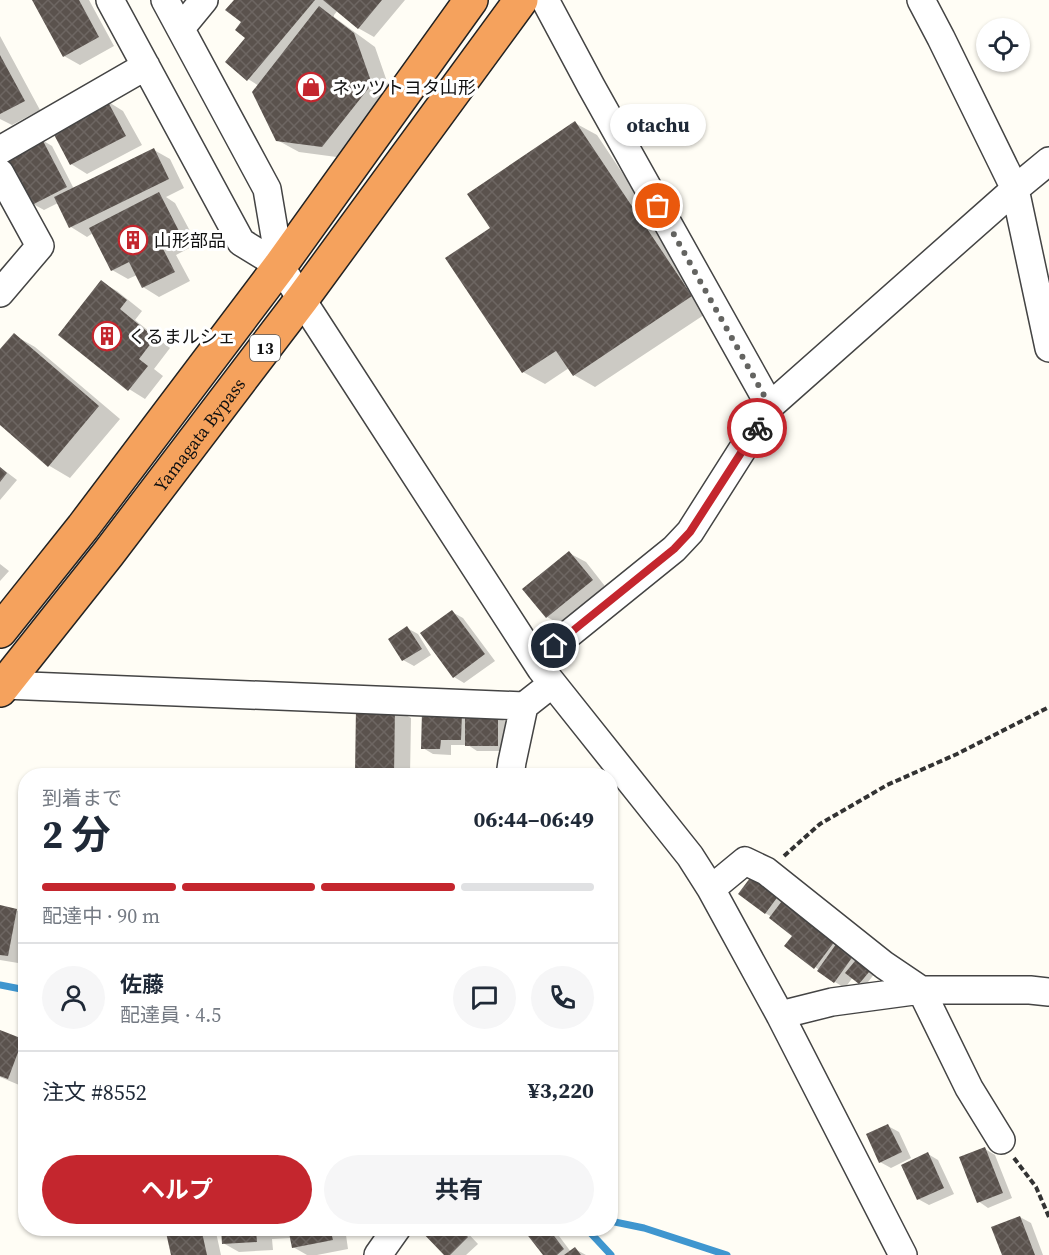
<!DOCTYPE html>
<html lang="ja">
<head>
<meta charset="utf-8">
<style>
	:root { --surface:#fff; --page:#f6f6f7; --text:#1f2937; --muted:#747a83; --line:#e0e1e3; --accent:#c4262e }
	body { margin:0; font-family:"Source Serif 4","Noto Sans JP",serif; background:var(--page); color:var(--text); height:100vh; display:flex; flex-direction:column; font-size:22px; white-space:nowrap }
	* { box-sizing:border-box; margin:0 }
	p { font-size:20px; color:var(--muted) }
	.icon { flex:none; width:33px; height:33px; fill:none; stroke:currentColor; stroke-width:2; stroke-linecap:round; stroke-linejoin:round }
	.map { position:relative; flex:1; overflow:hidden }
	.panel { position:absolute; left:18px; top:768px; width:600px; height:468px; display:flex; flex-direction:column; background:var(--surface); border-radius:24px; box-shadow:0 2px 4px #0004 }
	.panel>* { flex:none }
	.tools { position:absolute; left:976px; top:18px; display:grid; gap:12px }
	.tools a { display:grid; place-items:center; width:54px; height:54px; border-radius:50%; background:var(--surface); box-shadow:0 2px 4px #0004; font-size:30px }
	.pin { position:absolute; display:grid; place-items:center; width:51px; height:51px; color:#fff; margin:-26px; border:3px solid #fff; border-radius:50%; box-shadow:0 2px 6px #0007 }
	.courier { position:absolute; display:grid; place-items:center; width:60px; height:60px; margin:-30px; border:4px solid #c4262e; border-radius:50%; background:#fff; color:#222; box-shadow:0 2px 8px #0007 }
	.bubble { position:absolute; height:42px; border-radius:21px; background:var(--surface); box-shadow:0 2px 4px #0004; font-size:20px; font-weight:700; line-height:42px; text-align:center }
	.headline em { font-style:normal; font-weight:700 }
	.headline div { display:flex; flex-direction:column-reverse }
	.headline { display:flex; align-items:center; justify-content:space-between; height:102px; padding:0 24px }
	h1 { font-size:39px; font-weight:700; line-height:45px }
	.bar { display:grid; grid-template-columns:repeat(4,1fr); gap:9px 6px; align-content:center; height:72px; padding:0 24px }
	.bar i { height:8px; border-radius:4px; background:var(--line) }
	.bar .active { background:var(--accent) }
	.bar p { grid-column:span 4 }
	.line { display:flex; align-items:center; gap:15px; padding:0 24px; border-top:2px solid var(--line) }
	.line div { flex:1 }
	.round { display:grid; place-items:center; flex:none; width:63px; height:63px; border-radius:32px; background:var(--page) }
	.button { display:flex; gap:12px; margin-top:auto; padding:12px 24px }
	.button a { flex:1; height:69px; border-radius:36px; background:var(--accent); color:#fff; font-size:24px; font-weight:700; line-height:69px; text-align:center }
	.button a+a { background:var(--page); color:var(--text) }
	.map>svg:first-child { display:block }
	.shadow { fill:#0003 }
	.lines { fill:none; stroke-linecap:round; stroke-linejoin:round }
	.stream { stroke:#3f96cf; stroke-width:7 }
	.building { fill:url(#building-cross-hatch) }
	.minor-casing { stroke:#444; stroke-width:30 }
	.highway-casing { stroke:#222; stroke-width:36 }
	.path { stroke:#333; stroke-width:4; stroke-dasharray:6 3; stroke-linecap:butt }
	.minor { stroke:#fff; stroke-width:27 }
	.highway { stroke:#f5a25d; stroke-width:33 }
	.done { stroke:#646461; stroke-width:6; stroke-dasharray:0 10.8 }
	.route { stroke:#c4262e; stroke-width:8 }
	.labels { text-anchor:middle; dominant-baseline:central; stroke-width:6; stroke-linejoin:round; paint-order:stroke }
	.shield { fill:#fff; stroke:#585858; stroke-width:1.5 }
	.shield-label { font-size:16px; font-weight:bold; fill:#111 }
	.poi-label { font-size:18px; fill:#111; stroke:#fff; text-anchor:start }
	.street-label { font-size:18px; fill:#111; stroke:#fff }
</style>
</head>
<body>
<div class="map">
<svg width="1049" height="1255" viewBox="0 0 1049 1255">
	<defs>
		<pattern id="building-cross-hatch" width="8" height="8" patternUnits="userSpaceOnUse" patternTransform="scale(1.5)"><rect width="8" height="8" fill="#5a524d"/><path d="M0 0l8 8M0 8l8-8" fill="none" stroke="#6d6662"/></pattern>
	</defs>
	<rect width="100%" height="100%" fill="#fffdf5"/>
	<path class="shadow" d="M33,0H89L114,46L80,65L64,56Z
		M236,0H405L374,37L358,28L338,10L334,15V17L375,47L392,96L344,158L299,152L277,140L259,86L248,79L247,38Z
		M0,36L40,110L12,125L0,119Z
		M107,101L123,111L142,145L87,174L71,164Z
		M575,123L597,135L713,309L595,387L574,375L569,368L545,384L523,372L492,228Z
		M42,140L52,146L74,189L154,150L170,159L184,188L166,197L175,203L197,244L176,255L190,281L159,297L143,287L137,275L128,279L112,270L93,233L87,237L71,227L58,203L44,210L33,204Z
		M101,282L117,291L142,311L135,320L170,348L154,369L163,376L145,399L129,389Z
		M14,335L35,347L120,419L70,478L48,465L0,424V351Z
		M0,467L17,480L0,500Z
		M569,553L586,562L608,590L563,626L547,617L524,589Z
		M0,564L9,571L0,581Z
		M452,612L463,618L495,661L464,683L454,677Z
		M407,628L418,634L431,655L414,666L403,660L390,639Z
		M395,709L411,718L410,776H361L356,773Z
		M424,713L498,717L508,723V751H477L468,745H451V755L433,754L423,748Z
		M754,876L878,969L865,986L853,977L845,988L835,982L786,945L794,935L772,917L765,913Z
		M0,907L16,910L26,915V957L24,964L0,960Z
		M0,1032L26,1042V1084L24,1087L0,1077Z
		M888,1126L899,1132L911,1158L891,1168L880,1162Z
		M985,1149L995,1155L1012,1198L988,1208L978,1201Z
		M928,1154L938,1160L954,1194L929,1205L918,1199Z
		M1020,1217L1031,1223L1043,1255H1003Z
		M167,1228H215L221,1255H173Z
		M222,1228H345L348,1249L317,1255H307L293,1247L291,1238L272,1239L273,1250L239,1252L223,1243Z
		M420,1228H463L478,1244L466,1255H446Z
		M533,1228H553L571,1252L575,1249L586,1255H545Z"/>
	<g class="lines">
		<path class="stream" d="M0,985L26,990
			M610,1221L644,1228L727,1255
			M586,1228L611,1255"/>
	</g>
	<path class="building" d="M32,0H79L99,37L63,57Z
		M234,0H315L247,81L225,62L245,38L235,30L241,22L225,10Z
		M323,0H382L358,29Z
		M319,6L354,33L372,84L322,147L276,141L252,92Z
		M0,55L25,101L0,114Z
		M107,100L126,136L70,165L51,129Z
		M575,121L692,296L573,376L556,351L522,373L445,258L490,228L467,194Z
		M42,139L67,187L32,205L6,157Z
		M154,148L169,179L69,228L54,197Z
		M159,192L181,235L161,245L175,272L142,288L129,262L111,271L89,228Z
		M101,280L127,300L120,309L155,338L139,359L148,366L128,391L58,335Z
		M14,333L99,406L48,467L0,425V349Z
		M0,467L7,473L0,482Z
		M569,551L593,580L546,618L522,589Z
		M452,610L485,654L453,678L420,633Z
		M407,626L422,649L402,661L388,639Z
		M356,707H395L394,776H369V774H355Z
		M422,711L462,713L461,740H441L440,749H421Z
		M465,716H498V746H465Z
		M753,874L779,895L765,914L738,894Z
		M785,897L838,937L814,969L784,946L792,936L769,918Z
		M0,905L17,909L8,956L0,955Z
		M839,940L856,952L834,983L817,971Z
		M860,955L874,966L859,984L845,973Z
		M0,1030L23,1039L8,1079L0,1076Z
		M888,1124L902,1152L879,1163L866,1134Z
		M985,1147L1003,1193L977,1203L959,1157Z
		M928,1152L944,1188L917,1200L901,1165Z
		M1020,1216L1035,1255H1002L991,1227Z
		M165,1228H201L207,1255H171Z
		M221,1228H263V1230L256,1231L257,1242L222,1244Z
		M288,1228H330L333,1240L292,1248Z
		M418,1228H460L468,1237L450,1255H444Z
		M530,1228H548L564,1249L557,1255H543L525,1232Z
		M575,1247L581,1255H564Z"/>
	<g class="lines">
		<g class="minor-casing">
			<path id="minor" d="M110,0L241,242L280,266
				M165,0L267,189L280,266L541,669L690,856L711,889L780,1015L903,1255
				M545,0L591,86L770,406
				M921,0L941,38L1015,189L1049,348
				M181,28L204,0
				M0,150L146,66
				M0,173L40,246L0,293
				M541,669L554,646L674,549L690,532L770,406L1015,189L1049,161
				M4,685L524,706L552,684
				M510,776L512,762L524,706
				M711,889L745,861L766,871L884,965L921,990L969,1088L1001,1140
				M780,1015L832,1002L921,990H1030L1049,992
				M378,1255L397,1228"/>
		</g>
		<g class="highway-casing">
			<g id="highway">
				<path d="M0,631L83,527L280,266L471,0"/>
				<path id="s1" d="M0,690L108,554L302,299L521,0"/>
			</g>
		</g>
		<path class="path" d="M784,856L820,824L887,785L957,754L1049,707
			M1014,1158L1036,1187L1049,1217"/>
		<use href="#minor" class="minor"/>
		<use href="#highway" class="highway"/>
	</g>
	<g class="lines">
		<path class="done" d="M658,206L770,406L757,428"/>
		<path class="route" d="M554,646L674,549L690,532L757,428"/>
	</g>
	<defs>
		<g id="shop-ring" transform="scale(1.5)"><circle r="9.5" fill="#fff" stroke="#c4262e" stroke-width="1.5"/><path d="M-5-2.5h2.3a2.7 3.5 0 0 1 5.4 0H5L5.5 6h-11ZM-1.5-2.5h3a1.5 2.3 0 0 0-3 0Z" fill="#c4262e"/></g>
		<g id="building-ring" transform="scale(1.5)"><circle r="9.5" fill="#fff" stroke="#c4262e" stroke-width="1.5"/><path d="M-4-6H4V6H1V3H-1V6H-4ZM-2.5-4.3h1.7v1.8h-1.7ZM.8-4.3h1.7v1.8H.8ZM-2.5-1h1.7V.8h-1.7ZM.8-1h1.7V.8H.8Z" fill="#c4262e"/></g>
	</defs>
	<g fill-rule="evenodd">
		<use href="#shop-ring" x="311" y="87"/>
		<use href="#building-ring" x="133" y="240"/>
		<use href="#building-ring" x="107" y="336"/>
	</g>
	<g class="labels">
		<rect class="shield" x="250" y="335" width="30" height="26" rx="4.5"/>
		<g class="shield-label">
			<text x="265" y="348">13</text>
		</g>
		<g class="poi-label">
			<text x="332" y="87">ネッツトヨタ山形</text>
			<text x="154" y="240">山形部品</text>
			<text x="128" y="336">くるまルシェ</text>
		</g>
		<g class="street-label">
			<text stroke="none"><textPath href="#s1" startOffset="324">Yamagata Bypass</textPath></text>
		</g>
	</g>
</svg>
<div class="tools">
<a><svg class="icon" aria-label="locate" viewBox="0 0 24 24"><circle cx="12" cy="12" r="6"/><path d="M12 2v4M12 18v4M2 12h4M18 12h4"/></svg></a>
</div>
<div class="pin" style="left:658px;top:206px;background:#ea580c"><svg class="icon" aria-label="bag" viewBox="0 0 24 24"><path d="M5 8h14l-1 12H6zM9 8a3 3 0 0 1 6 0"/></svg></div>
<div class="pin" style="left:554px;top:646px;background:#1f2937"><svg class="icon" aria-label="home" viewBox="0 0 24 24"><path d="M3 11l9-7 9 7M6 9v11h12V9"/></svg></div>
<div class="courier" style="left:757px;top:428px"><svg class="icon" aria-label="bike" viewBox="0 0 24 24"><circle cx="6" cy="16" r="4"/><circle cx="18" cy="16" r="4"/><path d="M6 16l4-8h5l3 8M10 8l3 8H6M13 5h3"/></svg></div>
<div class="bubble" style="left:610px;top:104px;width:96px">otachu</div>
<section class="panel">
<div class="headline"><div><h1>2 分</h1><p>到着まで</p></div><em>06:44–06:49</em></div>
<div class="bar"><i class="active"></i><i class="active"></i><i class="active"></i><i></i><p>配達中 · 90 m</p></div>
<div class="line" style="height:108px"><a class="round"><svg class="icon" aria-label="person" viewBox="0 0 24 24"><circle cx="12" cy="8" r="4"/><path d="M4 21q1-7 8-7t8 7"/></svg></a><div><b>佐藤</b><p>配達員 · 4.5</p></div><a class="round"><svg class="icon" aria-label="chat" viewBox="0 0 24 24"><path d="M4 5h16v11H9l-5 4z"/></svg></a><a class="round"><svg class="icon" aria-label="phone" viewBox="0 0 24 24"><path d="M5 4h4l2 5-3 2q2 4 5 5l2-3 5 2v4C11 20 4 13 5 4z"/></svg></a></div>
<div class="line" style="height:78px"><div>注文 #8552</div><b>¥3,220</b></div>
<div class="button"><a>ヘルプ</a><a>共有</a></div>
</section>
</div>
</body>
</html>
